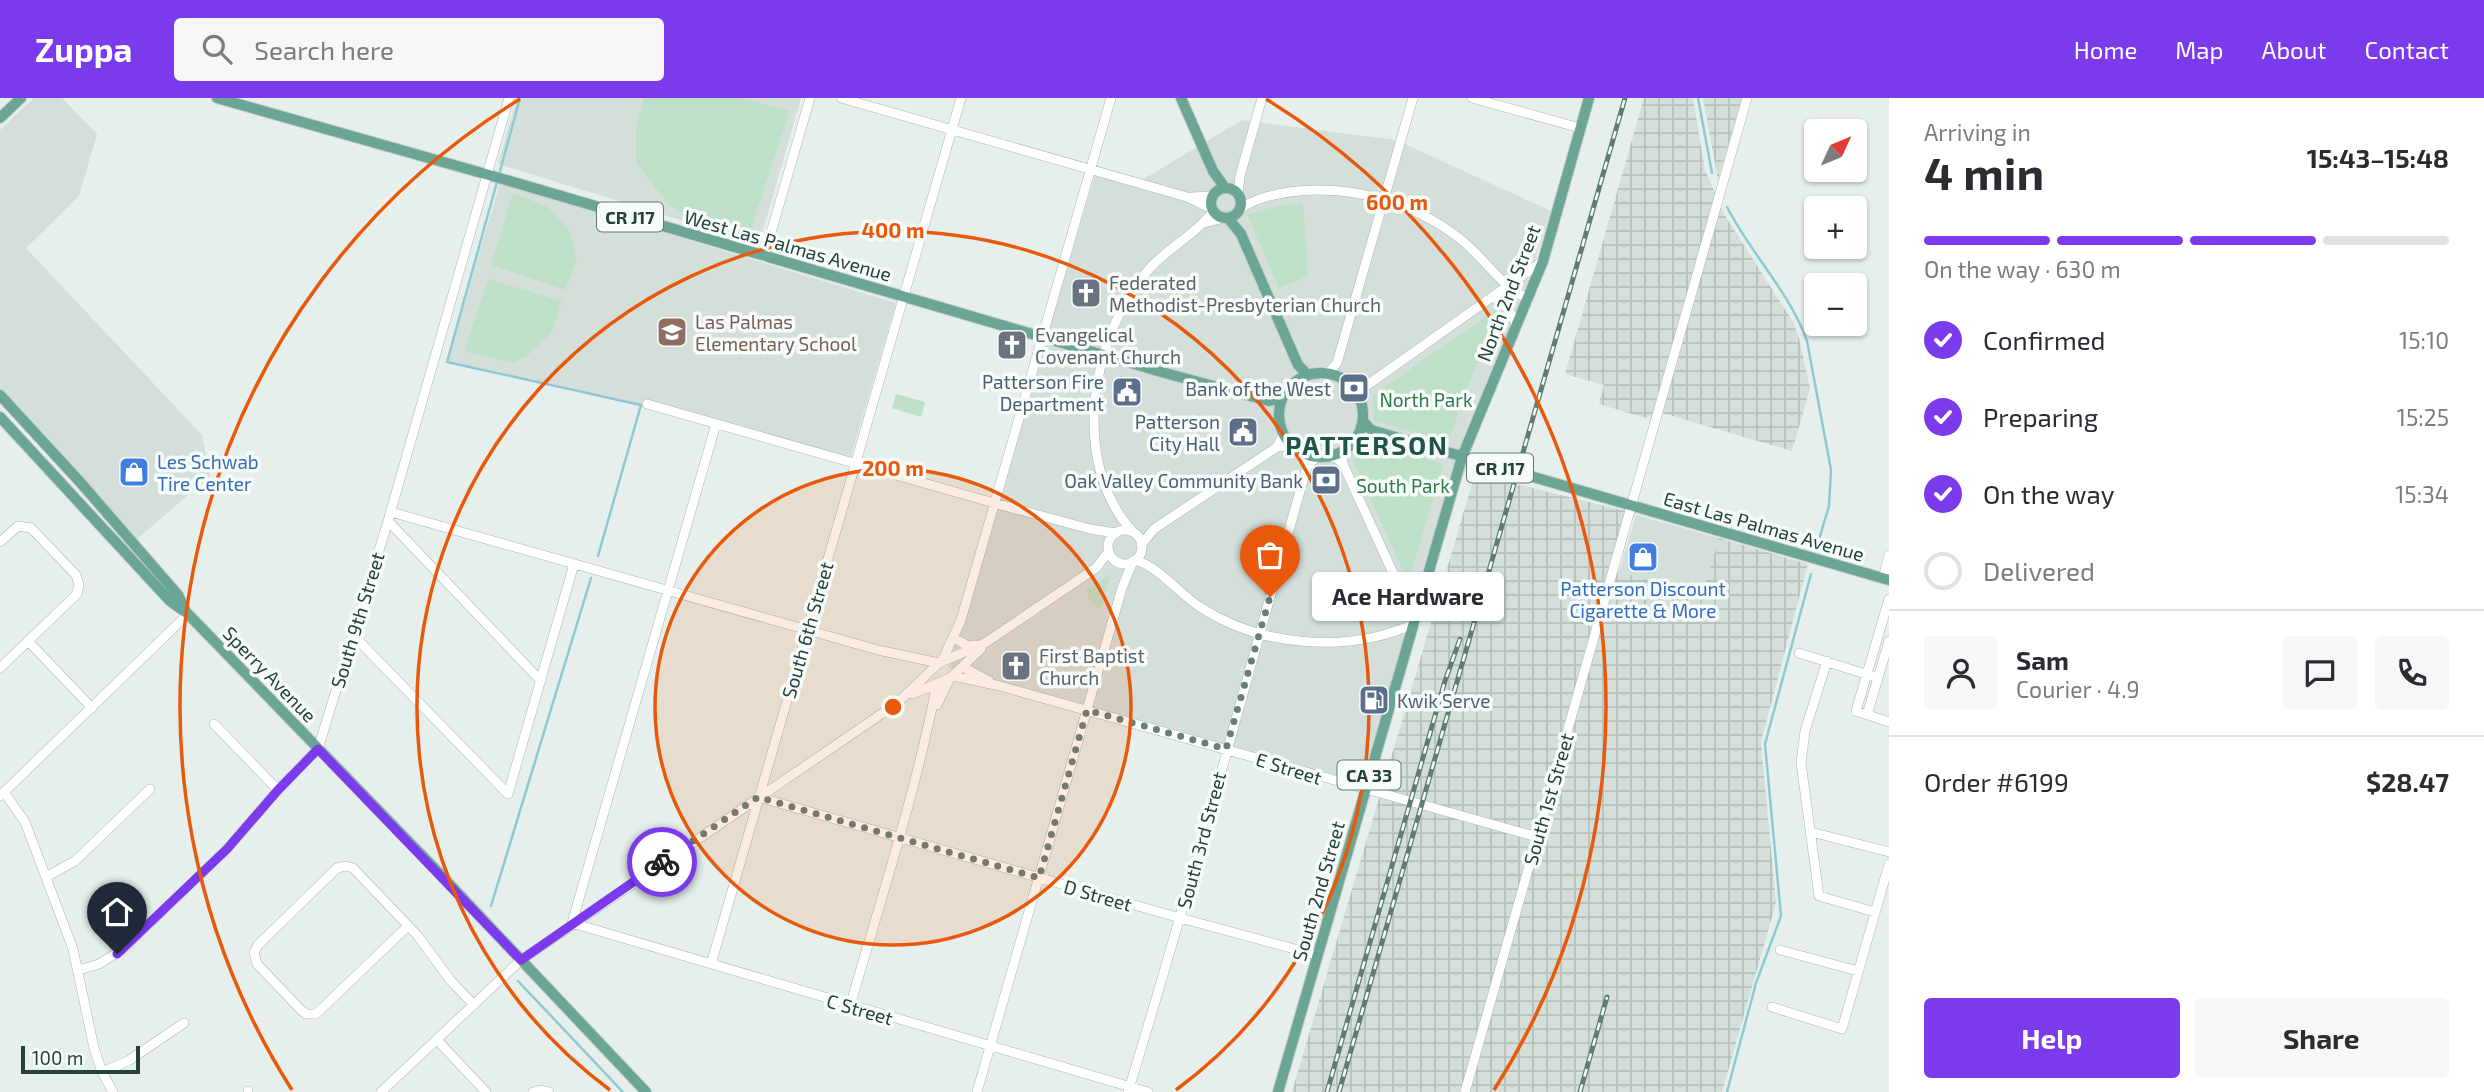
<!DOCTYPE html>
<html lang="en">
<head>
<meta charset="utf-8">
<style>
	:root { --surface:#fff; --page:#f7f7f7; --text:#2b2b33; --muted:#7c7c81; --line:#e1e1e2; --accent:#7c3aed }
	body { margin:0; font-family:"Exo 2",sans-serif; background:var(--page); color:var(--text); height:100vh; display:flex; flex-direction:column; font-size:26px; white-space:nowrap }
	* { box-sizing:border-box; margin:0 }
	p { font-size:23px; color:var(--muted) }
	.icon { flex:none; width:38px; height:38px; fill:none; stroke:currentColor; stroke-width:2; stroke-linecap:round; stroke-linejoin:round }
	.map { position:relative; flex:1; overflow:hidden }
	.sheet { display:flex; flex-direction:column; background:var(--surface); width:595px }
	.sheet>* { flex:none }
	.needle { width:46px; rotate:46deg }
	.fabs { position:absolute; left:1804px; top:21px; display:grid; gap:14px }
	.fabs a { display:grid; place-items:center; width:63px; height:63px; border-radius:7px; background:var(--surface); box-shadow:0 2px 5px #0004; font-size:35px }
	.scale { position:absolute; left:21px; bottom:18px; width:119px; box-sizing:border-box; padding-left:7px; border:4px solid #24423a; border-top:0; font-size:19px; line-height:24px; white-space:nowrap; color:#24423a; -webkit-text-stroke:5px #f7fbf9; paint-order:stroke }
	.pin { position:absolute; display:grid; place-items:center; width:60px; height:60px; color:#fff; margin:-72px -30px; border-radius:50% 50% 50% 0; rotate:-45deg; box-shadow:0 0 7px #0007 }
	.pin .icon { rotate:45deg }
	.courier { position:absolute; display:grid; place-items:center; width:70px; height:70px; margin:-35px; border:5px solid #7c3aed; border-radius:50%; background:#fff; color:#222; box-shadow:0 2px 9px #0007 }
	.bubble { position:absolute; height:49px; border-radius:7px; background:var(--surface); box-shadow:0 2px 5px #0004; font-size:23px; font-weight:700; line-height:49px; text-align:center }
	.head em { font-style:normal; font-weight:700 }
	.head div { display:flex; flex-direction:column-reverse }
	.head { display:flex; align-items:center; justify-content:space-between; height:119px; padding:0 35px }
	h1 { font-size:46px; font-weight:700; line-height:52px }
	.bar { display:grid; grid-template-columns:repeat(4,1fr); gap:10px 7px; align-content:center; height:84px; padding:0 35px }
	.bar i { height:9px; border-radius:5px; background:var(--line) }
	.bar .current { background:var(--accent) }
	.bar p { grid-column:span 4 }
	.line { display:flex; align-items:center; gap:18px; padding:0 35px; border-top:2px solid var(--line) }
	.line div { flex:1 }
	.round { display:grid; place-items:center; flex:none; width:74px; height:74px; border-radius:7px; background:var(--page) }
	ol { padding:0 35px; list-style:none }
	li { display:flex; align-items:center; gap:21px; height:77px }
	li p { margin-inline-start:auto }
	li .icon { padding:7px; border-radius:50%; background:var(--accent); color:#fff; stroke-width:4 }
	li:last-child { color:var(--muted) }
	li i { width:38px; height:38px; border:4px solid var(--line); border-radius:50% }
	.cta { display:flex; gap:14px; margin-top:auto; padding:14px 35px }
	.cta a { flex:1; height:80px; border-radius:7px; background:var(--accent); color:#fff; font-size:28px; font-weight:700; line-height:80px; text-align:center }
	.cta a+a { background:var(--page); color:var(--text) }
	header { display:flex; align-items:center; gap:42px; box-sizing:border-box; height:98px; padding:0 35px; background:var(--accent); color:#fff }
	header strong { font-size:33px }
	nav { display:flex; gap:38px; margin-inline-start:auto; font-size:24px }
	.search { width:490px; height:63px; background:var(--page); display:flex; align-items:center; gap:18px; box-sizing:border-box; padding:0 24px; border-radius:7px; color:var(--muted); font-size:26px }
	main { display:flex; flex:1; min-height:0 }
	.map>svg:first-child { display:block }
	.built { fill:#d4dfda }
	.industrial { fill:url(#industrial-grid) }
	.green { fill:#bfe0c8 }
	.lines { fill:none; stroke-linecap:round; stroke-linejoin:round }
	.stream { stroke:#8ec9d4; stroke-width:2.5 }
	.minor-casing { stroke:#a8b8b2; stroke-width:10 }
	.major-casing { stroke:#c2cac8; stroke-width:12 }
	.minor { stroke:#fff; stroke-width:9 }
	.major { stroke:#6aa596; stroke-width:10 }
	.rail-casing { stroke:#5f7d75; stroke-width:5 }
	.rail { stroke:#f7fbf9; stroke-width:2.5; stroke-dasharray:8; stroke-linecap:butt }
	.done { stroke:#687f78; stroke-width:7; stroke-dasharray:0 12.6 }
	.route { stroke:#7c3aed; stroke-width:9 }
	.ring { fill:none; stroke:#e8590c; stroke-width:3.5 }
	.labels { text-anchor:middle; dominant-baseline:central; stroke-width:7; stroke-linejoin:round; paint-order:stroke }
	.shield { fill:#f7fbf9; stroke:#637a73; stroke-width:2 }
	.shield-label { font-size:18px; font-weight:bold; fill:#24423a }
	.street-label { font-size:19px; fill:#24423a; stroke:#f7fbf9 }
	.worship-label { font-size:19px; fill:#5b616d; stroke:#f7fbf9; text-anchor:start }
	.education-label { font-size:19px; fill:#785e54; stroke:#f7fbf9; text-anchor:start }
	.service-label { font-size:19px; fill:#4e5e75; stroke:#f7fbf9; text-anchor:end }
	.park-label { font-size:19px; fill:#2d7a4b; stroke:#f7fbf9 }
	.shop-label { font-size:19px; fill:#366cbe; stroke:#f7fbf9; text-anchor:start }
	.district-label { font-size:26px; font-weight:bold; letter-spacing:2px; fill:#1f5548; stroke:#f7fbf9 }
	.centre { fill:#e8590c; stroke:#f7fbf9; stroke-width:3.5 }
	.ring-label { font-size:21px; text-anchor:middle; font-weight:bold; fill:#e8590c; stroke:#f7fbf9; stroke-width:7; stroke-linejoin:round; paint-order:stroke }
</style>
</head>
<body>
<header>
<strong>Zuppa</strong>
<div class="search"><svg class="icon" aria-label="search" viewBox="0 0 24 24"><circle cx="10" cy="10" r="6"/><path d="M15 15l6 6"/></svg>Search here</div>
<nav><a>Home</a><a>Map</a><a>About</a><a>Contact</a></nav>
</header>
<main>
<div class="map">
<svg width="1889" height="994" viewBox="0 0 1889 994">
	<defs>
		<pattern id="industrial-grid" width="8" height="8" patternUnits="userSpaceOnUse" patternTransform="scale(1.75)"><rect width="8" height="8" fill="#d4dfda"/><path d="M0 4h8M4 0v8" fill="none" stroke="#b6c1bc"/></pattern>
	</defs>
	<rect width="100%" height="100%" fill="#e6efeb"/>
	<path class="built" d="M34,0H62L97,36L79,98L26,150L202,337L210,378L137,441L0,294V32Z
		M517,0H801L759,146L498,66Z
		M1242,22L1396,42L1551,113L1361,688L948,570L1095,77L1132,88Z
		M500,85L896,205L851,358L447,263Z
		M1636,417L1719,440L1703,497L1619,474Z"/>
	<path class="industrial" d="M1644,0H1693L1705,72L1724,116L1793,224L1799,240L1810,290L1792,353L1662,315L1645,320L1599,306L1604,287L1565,276Z
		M1703,0H1742L1718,82Z
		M1475,376L1634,415L1616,473L1702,497L1719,440L1808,466L1761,644L1776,805L1722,994H1292Z"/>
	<path class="green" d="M644,0H742L790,13L749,137L711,131L669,107L636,65V31Z
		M513,95L548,109L568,130L577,161L565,192L491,167Z
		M1303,105L1308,178L1279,190L1247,117L1274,109Z
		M488,181L562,203L551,235L527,258L512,265L464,253Z
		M1497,211L1502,223L1474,272L1448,343L1374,323L1373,297Z
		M896,296L925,304L921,319L892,310Z
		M1370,340L1443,367L1410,478L1404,475L1353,362Z
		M1111,476L1101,511C1092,508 1088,501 1086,492Z"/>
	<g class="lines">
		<path class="stream" d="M1698,0L1712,75
			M499,77L520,0
			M497,84L447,264L641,307L598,458
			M1727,109C1751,156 1789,193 1807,243L1831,372L1829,408L1818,445
			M491,808L591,480
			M518,883L623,994
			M1727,994L1756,885L1781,818L1765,646L1811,476"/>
		<g class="minor-casing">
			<path id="minor" d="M841,0L1187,99L1212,111
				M1472,0L1580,30
				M1238,97L1240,78L1262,0
				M1192,99L1213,98
				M1239,112C1253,101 1271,97 1289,94C1349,86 1411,103 1459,140C1483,158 1500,188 1527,200
				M1204,125L1224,120
				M764,159L810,0
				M1494,199L1509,212L1516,226
				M1328,275L1337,265L1413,0
				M1359,299L1366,288L1543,163
				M647,306L994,405L1090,431L1116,435
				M1277,349L1292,347
				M1343,366L1342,359L1345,351
				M1307,369L1317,358
				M391,414L878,552L939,565
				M388,423L541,583
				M1108 449a17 17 0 1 1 34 0a17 17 0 1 1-34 0Z
				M1132,433C1069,363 1091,236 1150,170C1169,149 1198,135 1213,113
				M0,444L18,428L31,430L76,477L79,487L77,496L0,570
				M1141,447L1154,431L1277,349L1284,336
				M1135,462C1160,469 1178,495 1200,509C1261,549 1349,556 1416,525L1343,366L1338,361L1329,358
				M1883,480L1889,457
				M1889,501L1856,613L1889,624
				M353,537L508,696L574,466
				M28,543L92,610
				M959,543L968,548L976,547
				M1799,555L1878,580
				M942,563L961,522L1111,0
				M1827,563L1805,633L1801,665L1819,798L1875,814
				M963,569L989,583
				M953,578L1000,588L1537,739
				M912,596L950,580L981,551
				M937,607L950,580
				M1867,617L1889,543
				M214,626L278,692
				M4,694L25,724L73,851L94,950L102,974L113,994
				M0,698L188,516
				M758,699L1180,820L1317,857
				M1811,734L1889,754
				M46,779L75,763L150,691
				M572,825L1148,994
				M572,825L716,326
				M408,828L316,916H306L301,912L257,866L254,854L258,847L337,770L346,768L353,770L417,837L451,883L474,907
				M1780,852L1858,873
				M711,866L961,0
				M79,872L99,866L123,851L227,751L278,692L318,651L388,423L509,0
				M850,908C881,801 916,694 937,585
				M1772,909L1842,931L1889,766
				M437,942L486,994
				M102,974L128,963L184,925
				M248,994V993
				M381,994L521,862L896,606L939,565L985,545L1096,470L1109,453
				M533,994L541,992L549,994
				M977,994L1122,490L1133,463
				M1128,994C1192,787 1247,577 1307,369L1305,355
				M1465,994L1747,0"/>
		</g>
		<g class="major-casing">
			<path id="major" d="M217,0L489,77L1165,275L1269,303L1282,300
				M1181,0L1213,73L1225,90
				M0,20L21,0
				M1211 105a15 15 0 1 1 30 0a15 15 0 1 1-30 0Z
				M1228,120L1241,136L1298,267L1308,277
				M1279 317a42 42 0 1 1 84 0a42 42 0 1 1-84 0Z
				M0,297L80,384L178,497L186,514
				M0,319L170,503L188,516L438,774L646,994
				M1363,323L1371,332L1889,482
				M1278,994L1462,359L1543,163L1589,0"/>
		</g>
		<use href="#minor" class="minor"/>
		<use href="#major" class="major"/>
		<g class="rail-casing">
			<path id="rail" d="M1327,994L1445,583L1460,541
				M1339,994L1625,0
				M1580,994L1607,899"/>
		</g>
		<use href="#rail" class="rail"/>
	</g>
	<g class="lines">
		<path class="done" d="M662,764L758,699L1039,780L1087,612L1226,651L1270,499"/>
		<path class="route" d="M117,856L227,751L278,692L318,651L521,862L662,764"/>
	</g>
	<circle cx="893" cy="609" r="238" fill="#e8590c" fill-opacity=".12"/>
	<g class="ring">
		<circle cx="893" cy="609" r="238"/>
		<path d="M610 992A476 476 0 1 1 1176 992"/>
		<path d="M292 992A713 713 0 0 1 520 1M1266 1A713 713 0 0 1 1494 992"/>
	</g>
	<defs>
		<g id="church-square" transform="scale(1.575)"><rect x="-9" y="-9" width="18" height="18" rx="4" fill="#6b7280" stroke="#f7fbf9"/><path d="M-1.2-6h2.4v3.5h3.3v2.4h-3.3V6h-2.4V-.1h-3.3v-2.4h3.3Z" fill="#fff"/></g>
		<g id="school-square" transform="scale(1.575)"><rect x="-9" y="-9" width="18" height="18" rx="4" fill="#8d6e63" stroke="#f7fbf9"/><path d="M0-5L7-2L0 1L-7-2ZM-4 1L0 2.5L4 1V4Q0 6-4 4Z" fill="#fff"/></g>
		<g id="bank-square" transform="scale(1.575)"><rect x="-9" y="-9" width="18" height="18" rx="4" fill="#5c6f8a" stroke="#f7fbf9"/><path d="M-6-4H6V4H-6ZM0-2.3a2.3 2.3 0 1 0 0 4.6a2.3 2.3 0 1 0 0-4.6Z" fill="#fff"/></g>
		<g id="civic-square" transform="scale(1.575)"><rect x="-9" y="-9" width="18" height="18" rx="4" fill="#5c6f8a" stroke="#f7fbf9"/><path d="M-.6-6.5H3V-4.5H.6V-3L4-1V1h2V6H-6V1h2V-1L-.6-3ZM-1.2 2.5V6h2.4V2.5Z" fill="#fff"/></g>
		<g id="shop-square" transform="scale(1.575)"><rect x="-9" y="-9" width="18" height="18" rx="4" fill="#3f7fe0" stroke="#f7fbf9"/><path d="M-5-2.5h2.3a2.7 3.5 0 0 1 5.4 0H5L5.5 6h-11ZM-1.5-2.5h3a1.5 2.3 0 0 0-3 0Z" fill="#fff"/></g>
		<g id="fuel-square" transform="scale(1.575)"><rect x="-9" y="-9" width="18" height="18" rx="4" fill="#5c6f8a" stroke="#f7fbf9"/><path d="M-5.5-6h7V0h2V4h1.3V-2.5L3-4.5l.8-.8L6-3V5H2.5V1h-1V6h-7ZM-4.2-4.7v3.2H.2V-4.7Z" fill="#fff"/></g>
	</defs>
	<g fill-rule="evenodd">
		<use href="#church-square" x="1086" y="195"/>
		<use href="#school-square" x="672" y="234"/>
		<use href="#church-square" x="1012" y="247"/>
		<use href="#bank-square" x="1354" y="290"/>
		<use href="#civic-square" x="1127" y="294"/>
		<use href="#civic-square" x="1243" y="334"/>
		<use href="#shop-square" x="134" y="374"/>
		<use href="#bank-square" x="1326" y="382"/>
		<use href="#shop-square" x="1643" y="459"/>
		<use href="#church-square" x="1016" y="568"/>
		<use href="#fuel-square" x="1374" y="602"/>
	</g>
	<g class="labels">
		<g class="shield">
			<rect x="597" y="104.5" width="66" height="29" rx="5"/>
			<rect x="1467" y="355.5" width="66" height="29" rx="5"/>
			<rect x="1337.5" y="662.5" width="63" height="29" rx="5"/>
		</g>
		<g class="shield-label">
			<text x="630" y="119">CR J17</text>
			<text x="1500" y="370">CR J17</text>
			<text x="1369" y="677">CA 33</text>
		</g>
		<g class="street-label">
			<text transform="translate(788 147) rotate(16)">West Las Palmas Avenue</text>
			<text transform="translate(1508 195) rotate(-69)">North 2nd Street</text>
			<text transform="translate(1764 428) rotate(16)">East Las Palmas Avenue</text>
			<text transform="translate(357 522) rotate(-73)">South 9th Street</text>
			<text transform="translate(807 532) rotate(-74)">South 6th Street</text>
			<text transform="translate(270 576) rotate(46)">Sperry Avenue</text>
			<text transform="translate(1289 670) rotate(17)">E Street</text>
			<text transform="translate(1548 701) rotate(-74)">South 1st Street</text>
			<text transform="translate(1201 742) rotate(-75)">South 3rd Street</text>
			<text transform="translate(1318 793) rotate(-74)">South 2nd Street</text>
			<text transform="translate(1098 797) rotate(16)">D Street</text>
			<text transform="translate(860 911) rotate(16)">C Street</text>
		</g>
		<g class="worship-label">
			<text x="1109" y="184">Federated<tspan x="1109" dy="22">Methodist-Presbyterian Church</tspan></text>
			<text x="1035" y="236">Evangelical<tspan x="1035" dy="22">Covenant Church</tspan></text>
			<text x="1039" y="557">First Baptist<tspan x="1039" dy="22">Church</tspan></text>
		</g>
		<g class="education-label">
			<text x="695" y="223">Las Palmas<tspan x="695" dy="22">Elementary School</tspan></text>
		</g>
		<g class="service-label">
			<text x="1104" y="283">Patterson Fire<tspan x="1104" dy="22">Department</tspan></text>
			<text x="1331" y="290">Bank of the West</text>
			<text x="1220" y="323">Patterson<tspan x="1220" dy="22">City Hall</tspan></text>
			<text x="1303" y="382">Oak Valley Community Bank</text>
			<text x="1397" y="602" text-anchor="start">Kwik Serve</text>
		</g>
		<g class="park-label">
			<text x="1426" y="301">North Park</text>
			<text x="1403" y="387">South Park</text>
		</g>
		<g class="shop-label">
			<text x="157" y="363">Les Schwab<tspan x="157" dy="22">Tire Center</tspan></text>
			<text x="1643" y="490" text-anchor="middle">Patterson Discount<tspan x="1643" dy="22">Cigarette &amp; More</tspan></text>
		</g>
		<g class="district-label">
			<text x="1367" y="346">PATTERSON</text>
		</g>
	</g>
	<circle cx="893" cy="609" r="10" class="centre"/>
	<g class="ring-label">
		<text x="1397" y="112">600 m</text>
		<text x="893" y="140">400 m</text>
		<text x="893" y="378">200 m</text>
	</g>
</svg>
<div class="fabs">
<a><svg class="needle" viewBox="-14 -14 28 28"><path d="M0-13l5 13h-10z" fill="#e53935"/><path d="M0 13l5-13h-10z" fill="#7c7c81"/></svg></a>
<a>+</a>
<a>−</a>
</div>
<div class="scale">100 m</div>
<div class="pin" style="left:1270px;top:499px;background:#ea580c"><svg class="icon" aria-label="bag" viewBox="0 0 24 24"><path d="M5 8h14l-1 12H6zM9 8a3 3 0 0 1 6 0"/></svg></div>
<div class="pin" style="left:117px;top:856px;background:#1f2937"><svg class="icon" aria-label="home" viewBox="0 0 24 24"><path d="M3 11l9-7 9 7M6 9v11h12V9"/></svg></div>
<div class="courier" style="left:662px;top:764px"><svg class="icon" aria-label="bike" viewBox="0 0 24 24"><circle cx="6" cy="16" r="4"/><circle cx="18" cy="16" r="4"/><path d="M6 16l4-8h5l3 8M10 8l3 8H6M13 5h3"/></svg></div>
<div class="bubble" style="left:1312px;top:474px;width:192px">Ace Hardware</div>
</div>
<section class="sheet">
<div class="head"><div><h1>4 min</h1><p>Arriving in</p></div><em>15:43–15:48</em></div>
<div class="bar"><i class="current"></i><i class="current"></i><i class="current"></i><i></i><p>On the way · 630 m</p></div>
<ol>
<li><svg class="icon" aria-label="check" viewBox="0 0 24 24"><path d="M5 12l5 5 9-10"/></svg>Confirmed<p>15:10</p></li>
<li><svg class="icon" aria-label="check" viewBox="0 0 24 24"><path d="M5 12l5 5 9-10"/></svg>Preparing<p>15:25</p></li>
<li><svg class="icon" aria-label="check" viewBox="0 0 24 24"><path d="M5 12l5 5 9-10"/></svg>On the way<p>15:34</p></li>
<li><i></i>Delivered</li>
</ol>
<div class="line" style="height:126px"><a class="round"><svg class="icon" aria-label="person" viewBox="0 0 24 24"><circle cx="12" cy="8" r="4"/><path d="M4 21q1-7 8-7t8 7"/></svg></a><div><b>Sam</b><p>Courier · 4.9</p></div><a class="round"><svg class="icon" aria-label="chat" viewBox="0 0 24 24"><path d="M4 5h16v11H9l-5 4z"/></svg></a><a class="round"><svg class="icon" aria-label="phone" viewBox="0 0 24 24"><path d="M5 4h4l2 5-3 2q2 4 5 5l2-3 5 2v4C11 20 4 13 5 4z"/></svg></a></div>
<div class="line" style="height:91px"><div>Order #6199</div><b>$28.47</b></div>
<div class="cta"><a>Help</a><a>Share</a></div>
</section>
</main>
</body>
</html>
